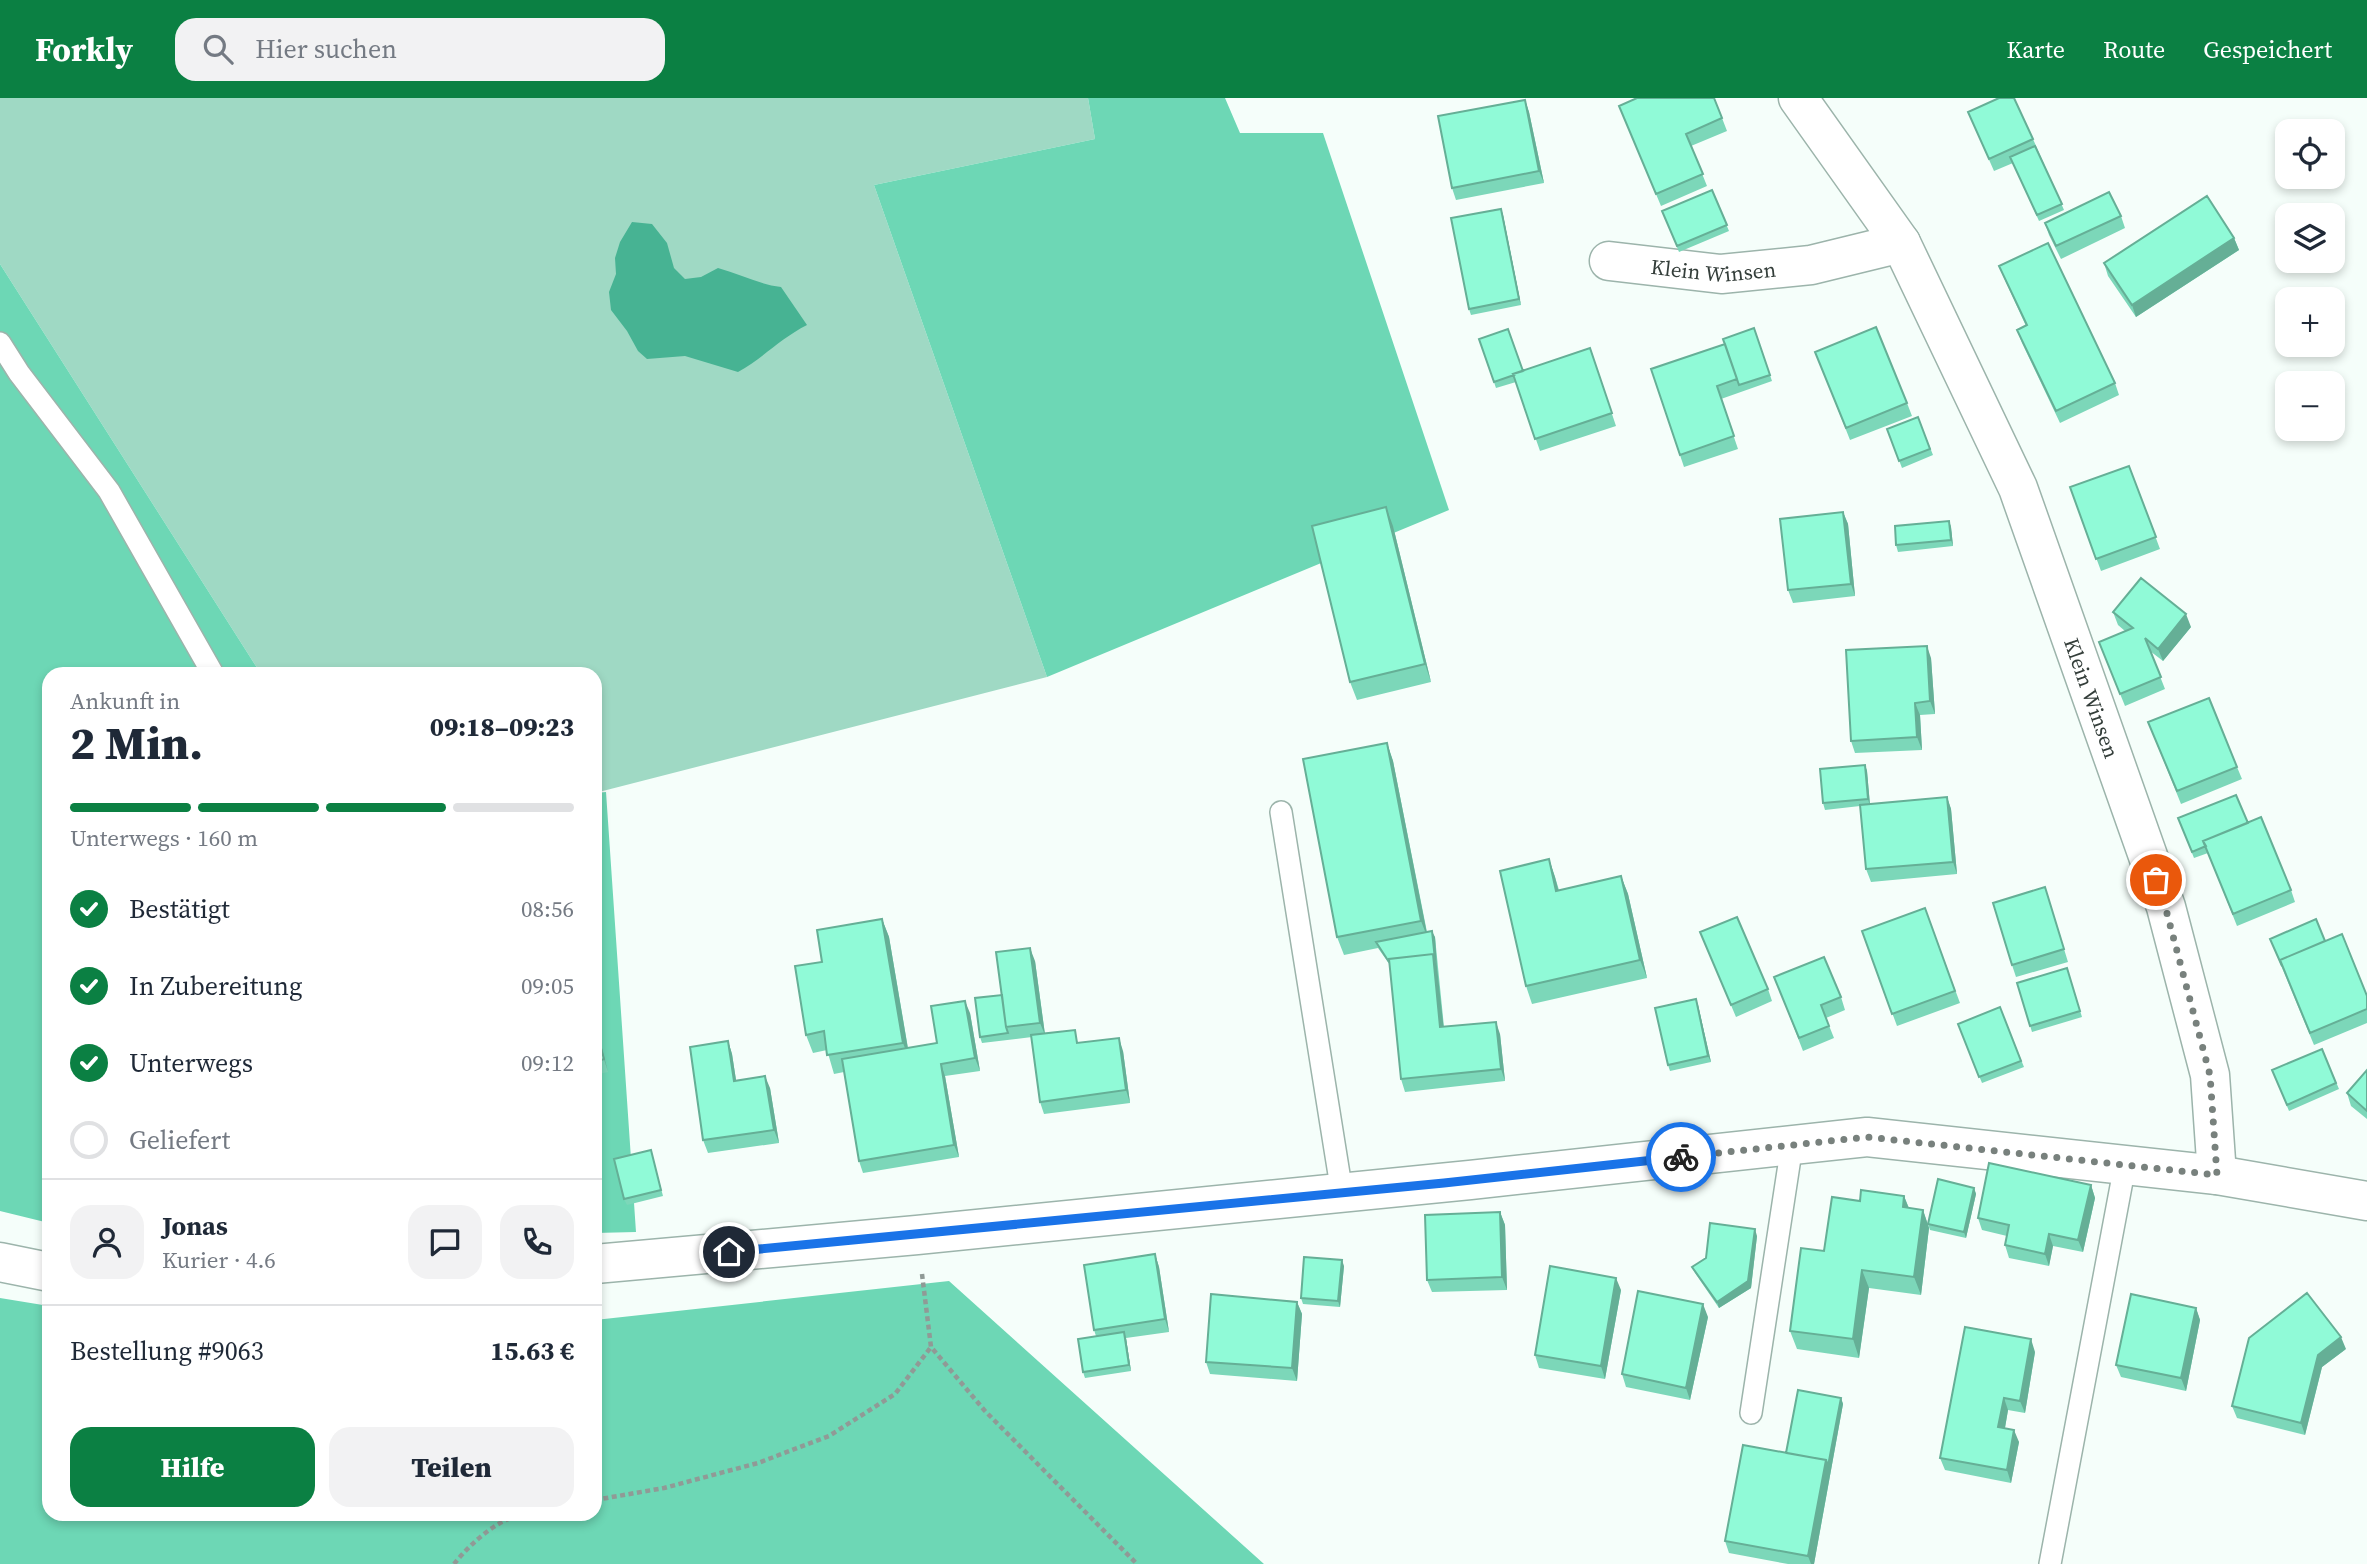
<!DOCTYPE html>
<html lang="de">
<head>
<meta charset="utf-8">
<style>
	:root { --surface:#fff; --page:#f2f2f3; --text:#1f2937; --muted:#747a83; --line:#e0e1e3; --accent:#0b8043 }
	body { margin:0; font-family:"Source Serif 4",serif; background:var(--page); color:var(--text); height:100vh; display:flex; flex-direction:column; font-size:26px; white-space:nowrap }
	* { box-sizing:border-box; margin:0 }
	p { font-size:23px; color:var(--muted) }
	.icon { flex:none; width:38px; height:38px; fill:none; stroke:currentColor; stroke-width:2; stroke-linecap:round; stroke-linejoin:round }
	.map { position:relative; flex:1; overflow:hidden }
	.details { position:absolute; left:42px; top:569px; width:560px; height:854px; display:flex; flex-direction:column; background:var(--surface); border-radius:21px; box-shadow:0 4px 10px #0003 }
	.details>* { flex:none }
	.fabs { position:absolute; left:2275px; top:21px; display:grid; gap:14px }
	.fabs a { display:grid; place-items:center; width:70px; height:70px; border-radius:14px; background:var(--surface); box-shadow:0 4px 10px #0003; font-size:35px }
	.pin { position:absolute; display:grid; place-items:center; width:60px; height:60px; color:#fff; margin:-30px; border:4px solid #fff; border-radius:50%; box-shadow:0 2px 7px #0007 }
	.courier { position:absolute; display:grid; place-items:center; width:70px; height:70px; margin:-35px; border:5px solid #1a73e8; border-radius:50%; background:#fff; color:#222; box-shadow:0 2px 9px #0007 }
	.headline em { font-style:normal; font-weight:800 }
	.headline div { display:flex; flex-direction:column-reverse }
	.headline { display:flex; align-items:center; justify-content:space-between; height:119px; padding:0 28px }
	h1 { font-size:46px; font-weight:800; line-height:52px }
	.bar { display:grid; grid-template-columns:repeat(4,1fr); gap:10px 7px; align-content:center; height:84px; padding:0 28px }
	.bar i { height:9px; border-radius:5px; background:var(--line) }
	.bar .current { background:var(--accent) }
	.bar p { grid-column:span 4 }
	.line { display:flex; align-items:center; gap:18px; padding:0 28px; border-top:2px solid var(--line) }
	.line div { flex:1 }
	.round { display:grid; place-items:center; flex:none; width:74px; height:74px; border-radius:21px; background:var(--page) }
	ol { padding:0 28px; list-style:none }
	li { display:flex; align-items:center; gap:21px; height:77px }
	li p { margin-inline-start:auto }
	li .icon { padding:7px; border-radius:50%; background:var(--accent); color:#fff; stroke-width:4 }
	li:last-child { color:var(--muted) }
	li i { width:38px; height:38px; border:4px solid var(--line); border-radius:50% }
	.button { display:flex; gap:14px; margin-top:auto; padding:14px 28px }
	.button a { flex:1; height:80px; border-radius:21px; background:var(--accent); color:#fff; font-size:28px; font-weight:800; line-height:80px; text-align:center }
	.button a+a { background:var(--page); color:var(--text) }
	header { display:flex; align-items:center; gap:42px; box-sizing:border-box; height:98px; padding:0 35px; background:var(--accent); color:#fff }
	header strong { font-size:33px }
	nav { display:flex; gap:38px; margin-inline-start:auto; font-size:24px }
	.search { width:490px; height:63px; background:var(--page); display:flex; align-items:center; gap:18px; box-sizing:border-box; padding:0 24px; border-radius:21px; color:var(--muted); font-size:26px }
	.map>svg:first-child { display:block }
	.green { fill:#9fd9c4 }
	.forest { fill:#6dd7b5 }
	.water { fill:#47b393 }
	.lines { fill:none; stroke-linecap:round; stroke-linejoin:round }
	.service-casing { stroke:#9cb4ab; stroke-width:24 }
	.minor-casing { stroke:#9cb4ab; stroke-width:41 }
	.tertiary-casing { stroke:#9cb4ab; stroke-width:41 }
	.path { stroke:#909a96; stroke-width:4.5; stroke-dasharray:5 3.5; stroke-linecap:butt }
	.service { stroke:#fff; stroke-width:21 }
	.minor { stroke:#fff; stroke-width:38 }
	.tertiary { stroke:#fff; stroke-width:38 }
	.wall { fill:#7cd7b9 }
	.shaded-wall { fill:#65af96 }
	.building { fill:#90fad7; stroke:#65af96; stroke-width:2 }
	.done { stroke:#78817d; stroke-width:7; stroke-dasharray:0 12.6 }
	.route { stroke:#1a73e8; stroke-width:9 }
	.labels { text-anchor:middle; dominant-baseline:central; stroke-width:6; stroke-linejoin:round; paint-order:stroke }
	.street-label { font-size:21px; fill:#343e3a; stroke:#fff }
</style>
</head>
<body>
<header>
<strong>Forkly</strong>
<div class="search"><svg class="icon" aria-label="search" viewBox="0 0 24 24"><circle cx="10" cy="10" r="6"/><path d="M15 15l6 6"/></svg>Hier suchen</div>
<nav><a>Karte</a><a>Route</a><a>Gespeichert</a></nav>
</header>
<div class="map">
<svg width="2367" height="1466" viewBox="0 0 2367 1466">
	<rect width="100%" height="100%" fill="#f5fefa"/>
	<path class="green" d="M0,0H1088L1095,41L874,87L1047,579L595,695V576H261L0,166Z"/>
	<path class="forest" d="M1088,0H1225L1240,35H1323L1449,412L1047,579L874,87L1095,41Z
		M0,166L261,576H49V1125L0,1113Z
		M606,694L636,1134L595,1135V695Z
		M949,1183L1264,1466H0V1200L49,1208V1416H595V1222Z"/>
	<path class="water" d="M632,124L652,126L667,145L674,170L685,181L701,179L718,170C740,176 758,186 781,189L807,227C781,240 763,260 738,274L685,258L647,261L638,253L627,233L611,212L609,194L616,176L615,160L620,144Z"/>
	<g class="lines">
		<g class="service-casing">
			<path id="service" d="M0,245L19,275L109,393L213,576
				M1281,714L1342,1095
				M1751,1315L1792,1047
				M2050,1466L2125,1067"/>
		</g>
		<g class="minor-casing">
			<g id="minor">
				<path id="s1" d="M1798,0L1901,145L2018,390L2166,809L2210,977L2217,1077"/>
				<path id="s2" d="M1609,163L1721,176L1811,167L1901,145"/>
			</g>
		</g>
		<g class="tertiary-casing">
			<path id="tertiary" d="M0,1164L49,1174
				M595,1166L917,1137L1470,1082L1867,1039L2217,1077L2367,1103"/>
		</g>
		<path class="path" d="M922,1176L931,1249L985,1313L1137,1466
			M595,1402L664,1390L758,1365L829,1338L895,1296L931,1249
			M454,1466C471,1445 497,1421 524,1416"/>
		<use href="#service" class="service"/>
		<use href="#minor" class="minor"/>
		<use href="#tertiary" class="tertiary"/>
	</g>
	<path class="wall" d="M1525,2L1529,14L1544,85L1456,102L1452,90Z
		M1619,8L1722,20L1727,33L1691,48L1707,88L1661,108Z
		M1968,14L2033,41L2064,112L2039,123L2013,65L1994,73Z
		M1712,92L1729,133L1679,154L1662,113Z
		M1501,111L1503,117L1521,207L1471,217L1469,211Z
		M2121,118L2125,130L2061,161L2049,137L2045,125Z
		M2234,140L2239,152L2136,219L2108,178L2104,165Z
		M1999,168L2115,285L2119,297L2060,325L2022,245L2017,232L2026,228L2004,180Z
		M1754,230L1772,283L1721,301L1738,351L1684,369L1651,271L1725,246Z
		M1479,241L1523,273L1590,250L1616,328L1540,353L1516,284L1496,290Z
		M1820,266L1907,305L1912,318L1850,342Z
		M1918,319L1933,357L1902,370L1887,331Z
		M2129,368L2160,451L2101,473L2070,389Z
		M1843,414L1848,426L1855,498L1793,505L1788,492Z
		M1949,423L1951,429L1953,448L1898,454L1896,447Z
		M1393,428L1431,584L1357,602L1350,584Z
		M2113,514L2191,529L2163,563L2150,553L2165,591L2125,608L2099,544L2125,533L2118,527Z
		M1931,560L1935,616L1920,617L1922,652L1855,655L1851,643Z
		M2148,624L2237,669L2242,681L2181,706Z
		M1387,645L1393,663L1427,834L1435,839L1444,929L1500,936L1505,983L1405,994L1401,981L1390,867L1378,850L1344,857L1337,839Z
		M1865,667L1867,673L1870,706L1947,699L1951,711L1957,776L1871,784L1866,771L1860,708L1825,712L1823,705Z
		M2178,720L2248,725L2291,792L2295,804L2237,828L2208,755L2194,760Z
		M1549,761L1555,779L1559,792L1621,778L1628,796L1647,880L1532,906L1526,888Z
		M2049,802L2068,864L2016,879L2012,867Z
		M1925,810L1960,905L1897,928L1862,833Z
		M882,821L889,839L908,950L937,945L970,915L980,973L945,978L959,1059L863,1075L859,1063L844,974L834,976L827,952L813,955L806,937Z
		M1700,834L1768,891L1772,903L1736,919Z
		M2270,841L2325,843L2367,898V925L2314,947Z
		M1035,863L1045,936L1080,945L1123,953L1130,1005L1044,1016L1040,1004L1032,939L982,945L980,939L1002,897Z
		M2067,870L2082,919L2032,934L2017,885Z
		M1779,891L1841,899L1845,912L1826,920L1834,940L1803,953Z
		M1698,907L1711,964L1670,973L1668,967Z
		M2000,909L2024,969L1982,985L1958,926Z
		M595,923L608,974L595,977Z
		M728,943L732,956L736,982L770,990L779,1045L708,1055L703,1042Z
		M2322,951L2339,991L2289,1013L2272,972Z
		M2367,972V1021L2351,1008L2347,995Z
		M651,1052L663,1098L627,1107L624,1101Z
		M2091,1087L2095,1100L2083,1154L2053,1148L2049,1168L2009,1160L2005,1147L2007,1138L1982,1132L1978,1120Z
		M1974,1090L1976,1096L1966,1140L1930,1132L1928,1126Z
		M1904,1098L1909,1110L1923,1112L1929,1130L1921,1197L1869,1190L1859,1260L1797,1251L1790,1233L1824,1153L1860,1103Z
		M1500,1114L1505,1127L1507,1192L1432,1194L1427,1182Z
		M1757,1138L1751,1190L1719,1210L1695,1175L1692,1169Z
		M1155,1156L1159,1169L1169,1234L1126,1240L1131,1273L1085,1280L1083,1274L1096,1238L1094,1232Z
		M1344,1168L1340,1209L1303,1206L1301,1200Z
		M1621,1192L1605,1281L1539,1270L1535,1257Z
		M1297,1204L1302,1216L1297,1283L1210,1276L1206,1264Z
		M2196,1210L2200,1222L2186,1293L2121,1279L2116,1267Z
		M1708,1219L1690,1302L1626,1289L1622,1276Z
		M2346,1251L2322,1269L2305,1337L2237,1320L2232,1308Z
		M2035,1254L2025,1315L2008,1312L2005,1330L2019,1344L2011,1385L1945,1372L1940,1360Z
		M1841,1300L1843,1306L1814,1466H1788L1729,1455L1725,1443L1786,1355Z"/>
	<path class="shaded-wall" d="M1525,2L1529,14L1544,85L1539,73Z
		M1501,111L1503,117L1521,207L1519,201Z
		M2234,140L2239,152L2136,219L2132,207Z
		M1386,409L1393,428L1431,584L1425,566Z
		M1843,414L1848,426L1855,498L1851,486Z
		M1949,423L1951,429L1953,448L1951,442Z
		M2186,516L2191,529L2163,563L2158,551Z
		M1927,548L1931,560L1935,616L1930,603Z
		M1915,605L1920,617L1922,652L1917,639Z
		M1387,645L1393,663L1428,841L1421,823Z
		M1865,667L1867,673L1870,708L1868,701Z
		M1947,699L1951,711L1957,776L1953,764Z
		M1549,761L1555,779L1563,811L1556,793Z
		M1621,778L1628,796L1647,880L1640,862Z
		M882,821L889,839L910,963L903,945Z
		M1432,833L1435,839L1437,869L1435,862Z
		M1030,850L1035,863L1045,937L1040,925Z
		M1433,856L1437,869L1445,942L1440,929Z
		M1696,901L1698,907L1711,964L1708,958Z
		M965,903L970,915L980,973L975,960Z
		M595,923L608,974L604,961L595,928Z
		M1496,924L1500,936L1505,983L1501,971Z
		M1119,940L1123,953L1130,1005L1126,992Z
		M728,943L732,956L738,995L734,983Z
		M941,966L945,978L959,1059L954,1047Z
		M765,978L770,990L779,1045L774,1032Z
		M2091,1087L2095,1100L2083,1154L2078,1142Z
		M1974,1090L1976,1096L1966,1140L1964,1134Z
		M1904,1098L1911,1116L1903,1109Z
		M1923,1112L1929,1130L1921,1197L1914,1179Z
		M1500,1114L1505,1127L1507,1192L1502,1179Z
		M1755,1131L1757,1138L1751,1190L1719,1210L1717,1204Z
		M2049,1136L2053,1148L2049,1168L2045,1156Z
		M1155,1156L1159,1169L1169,1234L1165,1221Z
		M1342,1162L1344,1168L1340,1209L1338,1203Z
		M1862,1172L1869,1190L1859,1260L1853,1241Z
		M1616,1180L1621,1192L1605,1281L1601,1268Z
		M1297,1204L1302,1216L1297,1283L1292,1270Z
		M1703,1206L1708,1219L1690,1302L1686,1290Z
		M2196,1210L2200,1222L2186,1293L2181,1280Z
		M1124,1234L1126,1240L1131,1273L1129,1267Z
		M2341,1239L2346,1251L2322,1269L2305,1337L2301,1325L2318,1257Z
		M2031,1241L2035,1254L2025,1315L2020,1303Z
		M1841,1300L1843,1306L1814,1466H1811L1808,1458L1826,1362Z
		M2004,1300L2008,1312L2003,1341L1998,1329Z
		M2014,1332L2019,1344L2011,1385L2007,1372Z"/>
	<path class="building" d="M1637,0H1714L1722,20L1686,36L1703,76L1656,96L1619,8Z
		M1999,0H2014L2033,41L1989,61L1968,14Z
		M1525,2L1539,73L1452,90L1438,18Z
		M2035,48L2062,106L2037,117L2010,59Z
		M1712,92L1727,127L1677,148L1662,113Z
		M2109,94L2121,118L2056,148L2045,125Z
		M2207,98L2234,140L2132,207L2104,165Z
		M1501,111L1519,201L1469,211L1451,120Z
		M2048,145L2115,285L2056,313L2017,232L2027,227L1999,168Z
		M1876,229L1907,305L1846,330L1815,254Z
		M1754,230L1770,277L1739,287L1723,241Z
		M1508,231L1523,273L1513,276L1514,277L1494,284L1479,241Z
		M1725,246L1737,281L1717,288L1734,338L1680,357L1651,271Z
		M1590,250L1612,315L1535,341L1513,276Z
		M1918,319L1930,351L1899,363L1887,331Z
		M2129,368L2156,439L2096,461L2070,389Z
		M1386,409L1425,566L1350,584L1312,428Z
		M1843,414L1851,486L1788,492L1780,421Z
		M1949,423L1951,442L1896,447L1895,428Z
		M2141,480L2186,516L2158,551L2145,540L2161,579L2120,596L2099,544L2133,530L2113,514Z
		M1927,548L1930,603L1915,605L1917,639L1851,643L1846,552Z
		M2209,600L2237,669L2177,693L2148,624Z
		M1387,645L1421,823L1337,839L1303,661Z
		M1865,667L1868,701L1823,705L1820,671Z
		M2236,697L2248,725L2203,743L2206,748L2192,754L2178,720Z
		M1947,699L1953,764L1866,771L1860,707Z
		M2261,719L2291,792L2233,816L2203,743Z
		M1549,761L1556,793L1621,778L1640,862L1526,888L1500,773Z
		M2045,789L2064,851L2012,867L1993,805Z
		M1925,810L1955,893L1892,916L1862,833Z
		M1737,819L1768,891L1731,907L1700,834Z
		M882,821L903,945L827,957L824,933L806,937L795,868L822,864L817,832Z
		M2316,821L2325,843L2280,862L2282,868L2270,841Z
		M1432,833L1435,862L1433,856L1389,861V864L1376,844Z
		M2342,836L2367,898V911L2310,935L2280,862Z
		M1030,850L1040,925L1006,929L996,854Z
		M1433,856L1440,929L1496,924L1501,971L1401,981L1389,861Z
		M1824,859L1841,899L1821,907L1829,928L1799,940L1774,879Z
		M2067,870L2080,913L2030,928L2017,885Z
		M1002,897L1006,929L1008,935L980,939L975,900Z
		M1696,901L1708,958L1668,967L1655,910Z
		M965,903L975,960L941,966L954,1047L859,1063L842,961L937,945L931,908Z
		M2000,909L2021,963L1979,979L1958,926Z
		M595,928L604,961L595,964Z
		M1075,932L1077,945L1119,940L1126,992L1040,1004L1031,937Z
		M728,943L734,983L765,978L774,1032L703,1042L690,949Z
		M2322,951L2336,985L2287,1007L2272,972Z
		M2367,972V1013L2347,995Z
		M651,1052L661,1092L624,1101L614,1061Z
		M1989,1065L2091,1087L2078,1142L2049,1136L2045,1156L2005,1147L2009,1127L1978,1120Z
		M1938,1081L1974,1090L1964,1134L1928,1126Z
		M1861,1092L1904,1098L1903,1109L1923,1112L1914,1179L1862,1172L1853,1241L1790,1233L1801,1150L1824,1153L1832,1099L1860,1103Z
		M1500,1114L1502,1179L1427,1182L1425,1117Z
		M1710,1125L1755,1131L1748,1183L1717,1204L1692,1169L1706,1160Z
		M1155,1156L1165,1221L1094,1232L1084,1167Z
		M1304,1159L1342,1162L1338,1203L1301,1200Z
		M1550,1168L1616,1180L1601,1268L1535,1257Z
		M1638,1193L1703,1206L1686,1290L1622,1276Z
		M2307,1195L2341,1239L2318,1257L2301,1325L2232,1308L2249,1240Z
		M1211,1196L1297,1204L1292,1270L1206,1264Z
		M2131,1196L2196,1210L2181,1280L2116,1267Z
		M1965,1229L2031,1241L2020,1303L2004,1300L1998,1329L2014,1332L2007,1372L1940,1360Z
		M1124,1234L1129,1267L1083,1274L1078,1241Z
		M1798,1292L1841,1300L1828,1368L1826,1362L1786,1355Z
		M1743,1347L1826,1362L1808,1458L1725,1443Z"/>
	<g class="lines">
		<path class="done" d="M1681,1059L1867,1039L2217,1077L2210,977L2165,808L2156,782"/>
		<path class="route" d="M729,1154L1444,1085L1681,1059"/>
	</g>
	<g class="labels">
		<g class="street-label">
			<text stroke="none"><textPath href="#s2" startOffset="105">Klein Winsen</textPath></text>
			<text stroke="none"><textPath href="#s1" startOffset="672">Klein Winsen</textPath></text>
		</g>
	</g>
</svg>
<div class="fabs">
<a><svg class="icon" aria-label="locate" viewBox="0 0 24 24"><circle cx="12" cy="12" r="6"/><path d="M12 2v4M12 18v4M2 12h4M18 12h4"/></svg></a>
<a><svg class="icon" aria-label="layers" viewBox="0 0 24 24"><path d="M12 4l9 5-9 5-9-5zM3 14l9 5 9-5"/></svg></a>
<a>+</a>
<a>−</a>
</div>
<div class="pin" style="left:2156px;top:782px;background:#ea580c"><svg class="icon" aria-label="bag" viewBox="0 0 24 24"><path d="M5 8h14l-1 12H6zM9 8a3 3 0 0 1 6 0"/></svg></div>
<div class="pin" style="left:729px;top:1154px;background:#1f2937"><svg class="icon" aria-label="home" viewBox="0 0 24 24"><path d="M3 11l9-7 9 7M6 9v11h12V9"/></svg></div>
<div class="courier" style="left:1681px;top:1059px"><svg class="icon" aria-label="bike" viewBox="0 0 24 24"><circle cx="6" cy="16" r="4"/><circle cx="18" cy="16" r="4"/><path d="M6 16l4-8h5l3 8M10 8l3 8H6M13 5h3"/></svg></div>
<section class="details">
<div class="headline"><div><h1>2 Min.</h1><p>Ankunft in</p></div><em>09:18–09:23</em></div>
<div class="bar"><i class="current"></i><i class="current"></i><i class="current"></i><i></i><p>Unterwegs · 160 m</p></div>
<ol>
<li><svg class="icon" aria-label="check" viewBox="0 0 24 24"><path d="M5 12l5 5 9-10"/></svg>Bestätigt<p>08:56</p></li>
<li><svg class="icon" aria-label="check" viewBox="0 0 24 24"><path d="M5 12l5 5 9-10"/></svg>In Zubereitung<p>09:05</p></li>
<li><svg class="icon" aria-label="check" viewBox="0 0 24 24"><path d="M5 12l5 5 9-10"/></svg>Unterwegs<p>09:12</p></li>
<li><i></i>Geliefert</li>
</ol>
<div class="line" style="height:126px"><a class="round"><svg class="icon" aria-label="person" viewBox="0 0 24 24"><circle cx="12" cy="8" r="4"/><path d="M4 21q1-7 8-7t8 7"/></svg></a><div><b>Jonas</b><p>Kurier · 4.6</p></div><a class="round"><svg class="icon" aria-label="chat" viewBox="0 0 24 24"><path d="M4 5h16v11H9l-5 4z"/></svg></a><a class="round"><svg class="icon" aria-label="phone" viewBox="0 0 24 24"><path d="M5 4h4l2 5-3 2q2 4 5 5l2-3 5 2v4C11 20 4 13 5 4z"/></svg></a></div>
<div class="line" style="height:91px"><div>Bestellung #9063</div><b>15.63 €</b></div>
<div class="button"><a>Hilfe</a><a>Teilen</a></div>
</section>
</div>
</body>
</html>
